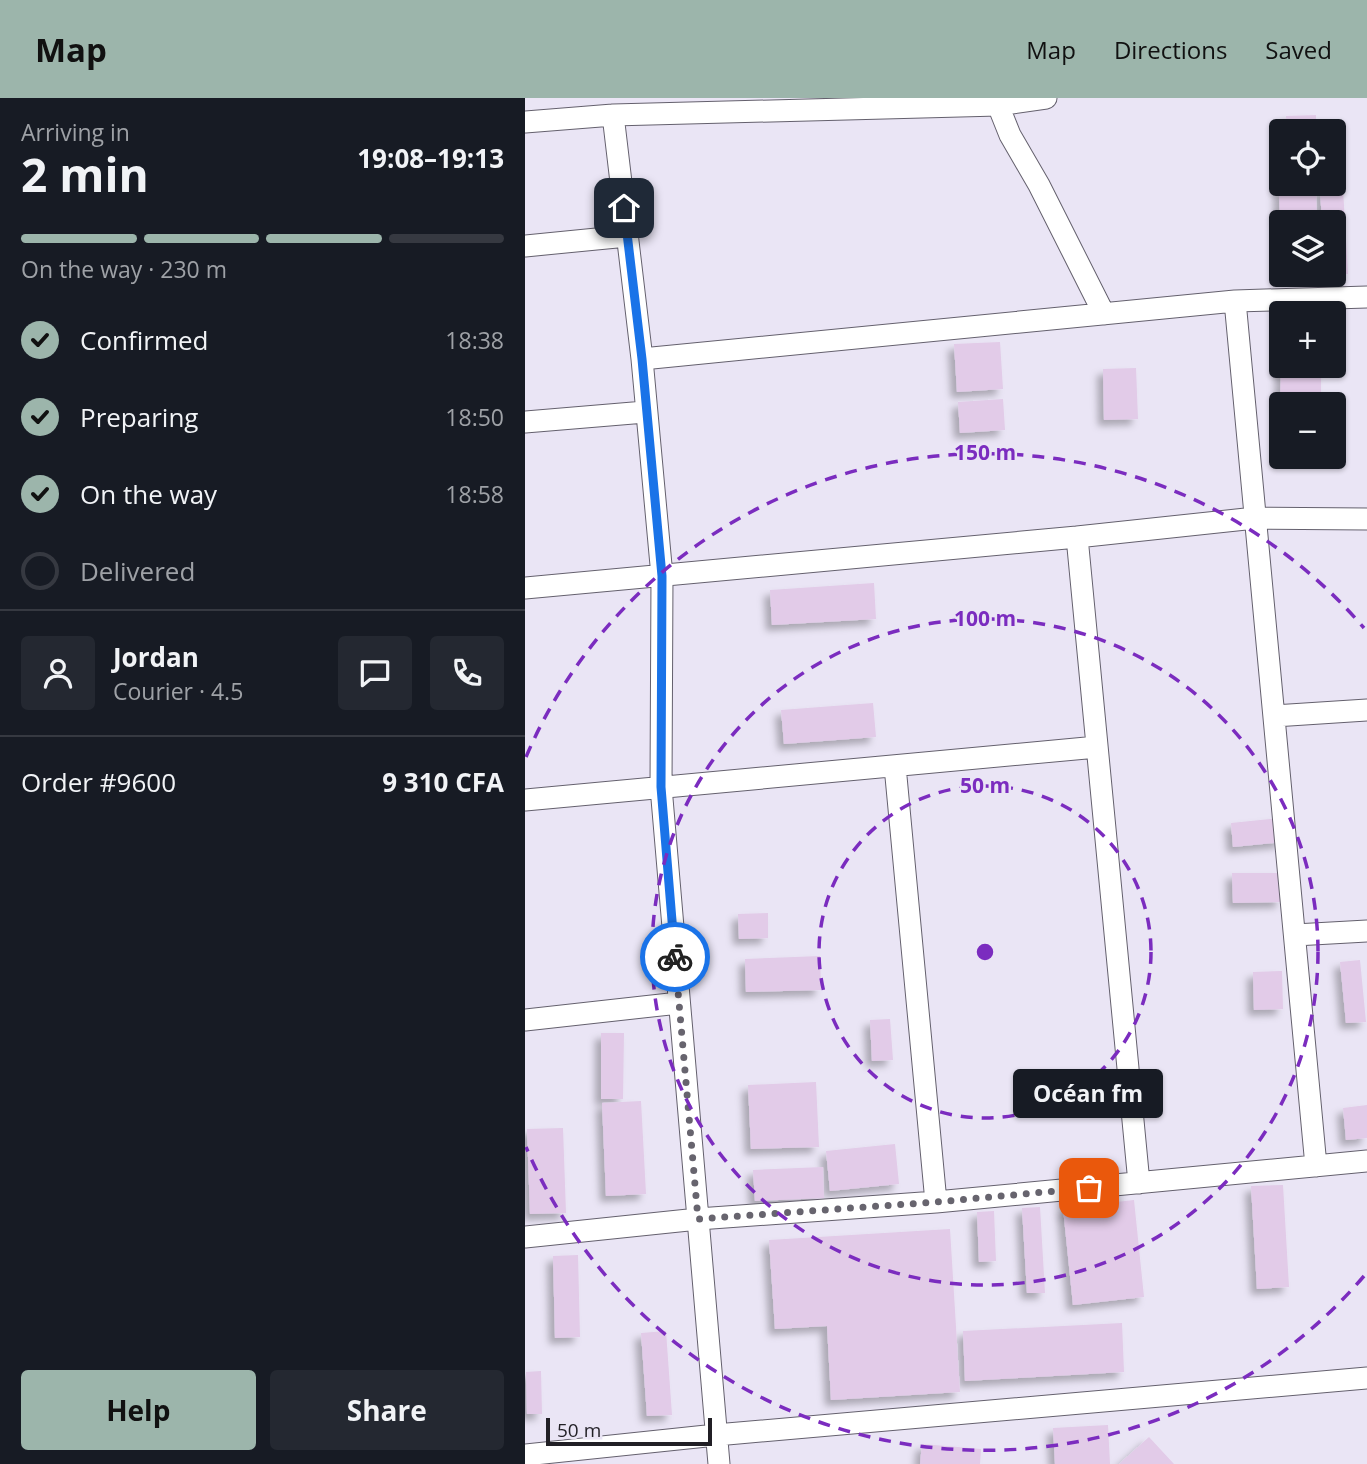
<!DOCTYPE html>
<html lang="en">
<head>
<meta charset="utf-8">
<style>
	:root { --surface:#171b24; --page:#242831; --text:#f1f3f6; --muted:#9ea1a6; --line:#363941; --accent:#9cb5ab }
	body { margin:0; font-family:"Open Sans",sans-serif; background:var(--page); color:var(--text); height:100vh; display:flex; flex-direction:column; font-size:26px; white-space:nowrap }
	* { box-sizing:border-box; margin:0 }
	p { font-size:23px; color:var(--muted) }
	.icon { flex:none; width:38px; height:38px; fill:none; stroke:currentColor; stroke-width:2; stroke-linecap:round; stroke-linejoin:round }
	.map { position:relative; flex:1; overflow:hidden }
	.sheet { display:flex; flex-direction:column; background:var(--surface); width:525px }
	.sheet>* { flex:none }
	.fabs { position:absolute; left:744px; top:21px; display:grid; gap:14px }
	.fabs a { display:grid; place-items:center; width:77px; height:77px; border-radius:7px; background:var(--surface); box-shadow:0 2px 5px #0004; font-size:35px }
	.scale { position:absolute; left:21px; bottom:18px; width:166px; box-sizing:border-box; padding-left:7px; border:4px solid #211f25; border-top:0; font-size:19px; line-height:24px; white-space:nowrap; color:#211f25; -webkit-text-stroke:5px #eae5f5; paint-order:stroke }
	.pin { position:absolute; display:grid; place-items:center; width:60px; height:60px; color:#fff; margin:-30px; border-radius:14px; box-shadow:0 4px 10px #0006 }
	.courier { position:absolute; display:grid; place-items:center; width:70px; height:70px; margin:-35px; border:5px solid #1a73e8; border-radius:50%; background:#fff; color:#222; box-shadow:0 2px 9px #0007 }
	.bubble { position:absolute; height:49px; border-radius:7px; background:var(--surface); box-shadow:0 2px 5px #0004; font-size:23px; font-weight:700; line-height:49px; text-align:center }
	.overview em { font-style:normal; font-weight:700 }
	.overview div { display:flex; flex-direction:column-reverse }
	.overview { display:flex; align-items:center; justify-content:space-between; height:119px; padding:0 21px }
	h1 { font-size:46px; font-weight:700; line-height:52px }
	.bar { display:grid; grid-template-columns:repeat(4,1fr); gap:10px 7px; align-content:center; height:84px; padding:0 21px }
	.bar i { height:9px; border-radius:5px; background:var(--line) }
	.bar .active { background:var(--accent) }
	.bar p { grid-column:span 4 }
	.line { display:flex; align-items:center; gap:18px; padding:0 21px; border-top:2px solid var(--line) }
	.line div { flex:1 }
	.round { display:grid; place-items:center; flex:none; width:74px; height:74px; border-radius:7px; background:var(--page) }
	ol { padding:0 21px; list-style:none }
	li { display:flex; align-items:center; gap:21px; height:77px }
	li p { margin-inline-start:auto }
	li .icon { padding:7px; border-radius:50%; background:var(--accent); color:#111; stroke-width:4 }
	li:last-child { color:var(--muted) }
	li i { width:38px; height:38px; border:4px solid var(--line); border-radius:50% }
	.button { display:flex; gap:14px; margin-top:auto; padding:14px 21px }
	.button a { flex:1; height:80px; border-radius:7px; background:var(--accent); color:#111; font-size:28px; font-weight:700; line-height:80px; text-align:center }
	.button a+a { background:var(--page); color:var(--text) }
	header { display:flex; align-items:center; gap:42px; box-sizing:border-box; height:98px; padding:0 35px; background:var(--accent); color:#111 }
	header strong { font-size:33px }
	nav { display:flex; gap:38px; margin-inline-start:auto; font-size:24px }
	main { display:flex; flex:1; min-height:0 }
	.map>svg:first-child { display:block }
	.building { fill:#e2cbe8; filter:url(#shadow) }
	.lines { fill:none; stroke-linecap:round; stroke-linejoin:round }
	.minor-casing { stroke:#64606d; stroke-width:23 }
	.minor { stroke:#fff; stroke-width:21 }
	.done { stroke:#67646e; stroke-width:7; stroke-dasharray:0 12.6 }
	.route { stroke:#1a73e8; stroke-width:9 }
	.ring { fill:none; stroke:#7b2cbf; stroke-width:3.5; stroke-dasharray:12 9 }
	.centre { fill:#7b2cbf; stroke:#eae5f5; stroke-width:3.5 }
	.ring-label { font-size:21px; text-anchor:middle; font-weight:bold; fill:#7b2cbf; stroke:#eae5f5; stroke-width:5; stroke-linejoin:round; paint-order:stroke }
</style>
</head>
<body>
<header>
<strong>Map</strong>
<nav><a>Map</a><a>Directions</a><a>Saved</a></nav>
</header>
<main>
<section class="sheet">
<div class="overview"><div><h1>2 min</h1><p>Arriving in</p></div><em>19:08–19:13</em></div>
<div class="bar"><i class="active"></i><i class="active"></i><i class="active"></i><i></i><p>On the way · 230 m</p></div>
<ol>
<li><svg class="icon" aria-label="check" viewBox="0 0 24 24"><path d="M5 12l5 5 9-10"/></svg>Confirmed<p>18:38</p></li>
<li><svg class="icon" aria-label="check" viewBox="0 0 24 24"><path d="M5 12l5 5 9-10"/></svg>Preparing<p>18:50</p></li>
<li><svg class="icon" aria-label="check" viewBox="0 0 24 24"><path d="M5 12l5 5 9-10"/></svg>On the way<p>18:58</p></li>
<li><i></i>Delivered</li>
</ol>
<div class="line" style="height:126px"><a class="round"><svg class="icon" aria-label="person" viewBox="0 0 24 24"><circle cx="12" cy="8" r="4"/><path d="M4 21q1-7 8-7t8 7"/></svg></a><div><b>Jordan</b><p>Courier · 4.5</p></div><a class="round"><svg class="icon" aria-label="chat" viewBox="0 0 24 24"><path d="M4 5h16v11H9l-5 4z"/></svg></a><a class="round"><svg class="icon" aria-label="phone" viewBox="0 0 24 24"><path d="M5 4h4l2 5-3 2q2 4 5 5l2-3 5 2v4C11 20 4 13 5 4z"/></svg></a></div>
<div class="line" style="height:91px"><div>Order #9600</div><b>9 310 CFA</b></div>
<div class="button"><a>Help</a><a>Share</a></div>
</section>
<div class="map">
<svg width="842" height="1366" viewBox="0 0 842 1366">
	<defs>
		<filter id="shadow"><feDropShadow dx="-6" dy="6" stdDeviation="3.5" flood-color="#0004"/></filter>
	</defs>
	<rect width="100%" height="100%" fill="#eae5f5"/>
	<path class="building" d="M791,17V33H762L761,18Z
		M791,90L792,124H755L754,92Z
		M818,91L823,176L808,177V124H797L795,92Z
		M475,244L478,291L432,294L429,246Z
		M756,268H796V306H755Z
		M611,270L613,321L579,322L578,271Z
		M478,301L480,332L435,335L433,304Z
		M349,485L351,521L247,527L245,492Z
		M348,605L351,639L259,646L256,612Z
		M755,720L758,744L708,749L706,725Z
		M707,775H756L757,804L708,805Z
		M243,815V840L214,841L213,816Z
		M295,858L296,892L221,894L220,861Z
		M835,862L841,924L821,925L815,864Z
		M757,873L758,911L729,912L728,874Z
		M365,921L368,962L347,963L345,922Z
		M76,935H99L98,1001H76Z
		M291,984L294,1049L226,1051L223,987Z
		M116,1003L121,1096L81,1098L77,1005Z
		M842,1007V1040L821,1042L818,1010Z
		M38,1030L41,1115L5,1116L2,1031Z
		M370,1046L374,1086L305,1093L301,1053Z
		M298,1069L299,1100L230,1103L228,1072Z
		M758,1087L764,1189L732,1191L726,1088Z
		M609,1102L619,1199L548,1207L538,1110Z
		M515,1109L520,1195H502L497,1110Z
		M469,1113L471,1163L454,1164L452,1114Z
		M425,1131L435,1294L306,1302L302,1228L250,1231L244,1142Z
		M53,1157L55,1239L30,1240L28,1158Z
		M597,1225L599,1274L440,1283L438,1233Z
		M141,1233L147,1317L122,1318L116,1235Z
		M16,1273L17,1316H2L1,1274Z
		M583,1327L585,1366H530L528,1330Z
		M624,1339L649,1366H594Z
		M397,1346L456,1351L455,1366H395Z"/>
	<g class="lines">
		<g class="minor-casing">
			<path id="minor" d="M473,7L485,37L514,87L579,216
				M88,17L117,261L137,478L136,689L194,1366
				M0,24L88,17L473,7L521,0
				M0,148L102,138
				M710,203L791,1068
				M117,261L710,203L842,199
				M0,324L120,314
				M552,439L614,1085
				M0,490L552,439L730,420L842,421
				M749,618L842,612
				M370,668L411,1104
				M0,702L572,649
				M770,837L842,833
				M0,922L154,905
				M0,1139L173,1121L411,1104L842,1063
				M0,1357L191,1337L842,1280"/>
		</g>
		<use href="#minor" class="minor"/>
	</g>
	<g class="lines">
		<path class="done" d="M150,859L173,1121L411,1104L564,1090"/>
		<path class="route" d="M99,110L117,261L137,478L136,689L150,859"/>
	</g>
	<g class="ring">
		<circle cx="460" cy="854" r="166"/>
		<circle cx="460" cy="854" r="333"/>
		<path d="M839 1178A499 499 0 0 1 1 1049M1 659A499 499 0 0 1 839 530"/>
	</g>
	<circle cx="460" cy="854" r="10" class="centre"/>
	<g class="ring-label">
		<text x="460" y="362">150 m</text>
		<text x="460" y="528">100 m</text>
		<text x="460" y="695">50 m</text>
	</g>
</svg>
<div class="fabs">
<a><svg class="icon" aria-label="locate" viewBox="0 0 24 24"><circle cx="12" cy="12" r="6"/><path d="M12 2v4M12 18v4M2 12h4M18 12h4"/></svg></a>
<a><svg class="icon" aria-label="layers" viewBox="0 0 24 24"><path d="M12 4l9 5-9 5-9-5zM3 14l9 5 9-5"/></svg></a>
<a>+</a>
<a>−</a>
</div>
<div class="scale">50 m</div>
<div class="pin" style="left:564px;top:1090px;background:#ea580c"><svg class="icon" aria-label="bag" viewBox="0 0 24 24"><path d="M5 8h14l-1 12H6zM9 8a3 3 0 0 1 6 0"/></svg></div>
<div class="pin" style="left:99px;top:110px;background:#1f2937"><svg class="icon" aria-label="home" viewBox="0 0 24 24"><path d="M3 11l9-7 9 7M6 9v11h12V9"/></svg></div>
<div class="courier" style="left:150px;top:859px"><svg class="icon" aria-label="bike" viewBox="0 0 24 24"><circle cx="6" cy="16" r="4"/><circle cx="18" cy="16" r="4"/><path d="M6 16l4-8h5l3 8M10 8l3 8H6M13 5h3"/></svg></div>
<div class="bubble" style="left:488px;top:971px;width:150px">Océan fm</div>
</div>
</main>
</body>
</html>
